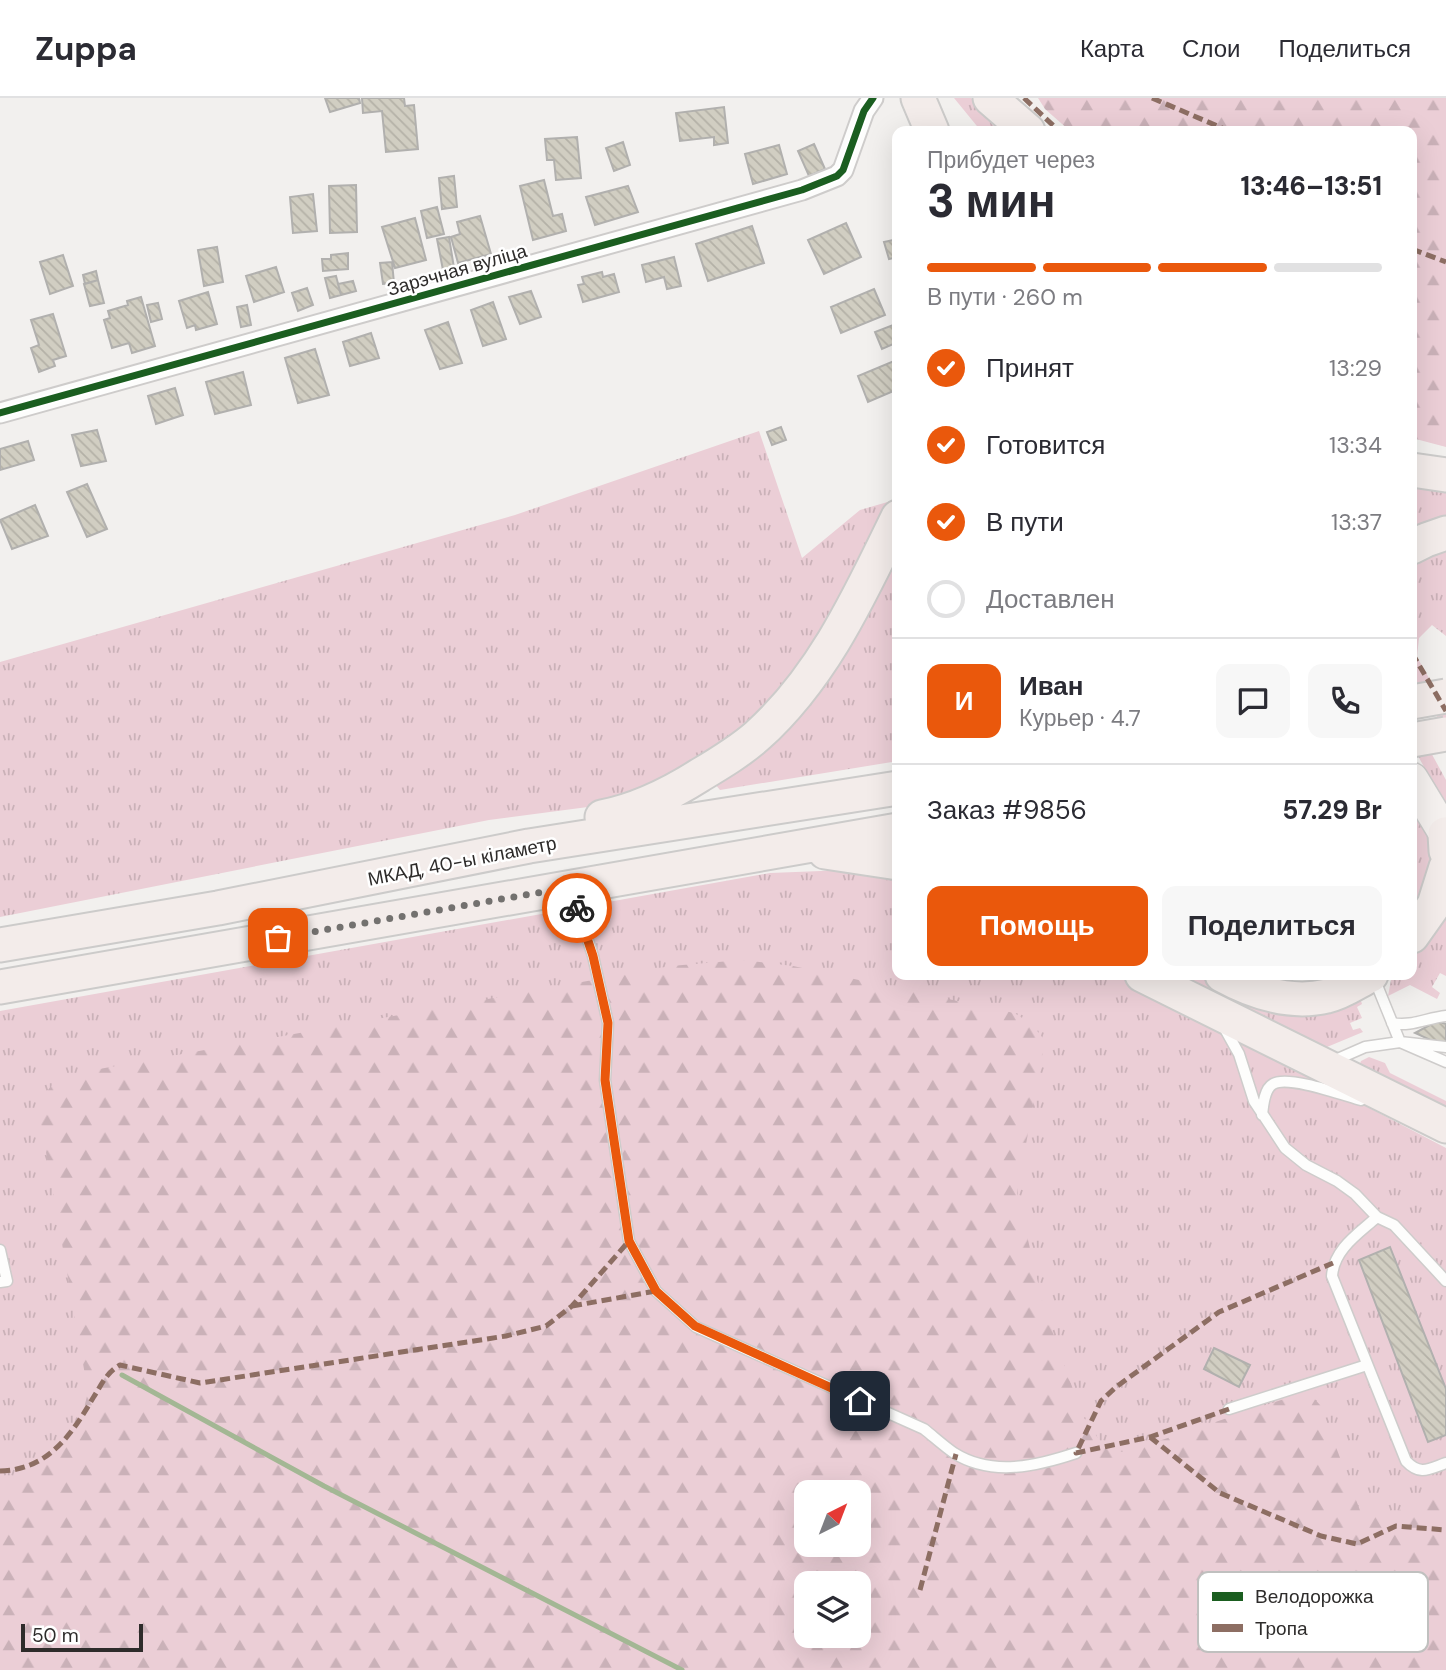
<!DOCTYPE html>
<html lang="ru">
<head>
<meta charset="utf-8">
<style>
	:root { --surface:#fff; --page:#f7f7f7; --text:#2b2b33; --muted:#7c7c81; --line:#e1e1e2; --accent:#ea580c }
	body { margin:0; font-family:"DM Sans",sans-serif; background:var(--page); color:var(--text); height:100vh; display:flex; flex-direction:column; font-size:26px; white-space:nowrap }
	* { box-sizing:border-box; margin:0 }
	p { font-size:23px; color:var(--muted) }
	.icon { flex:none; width:38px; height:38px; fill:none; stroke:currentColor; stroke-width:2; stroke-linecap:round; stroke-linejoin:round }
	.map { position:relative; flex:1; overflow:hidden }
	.sheet { position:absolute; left:892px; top:28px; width:525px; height:854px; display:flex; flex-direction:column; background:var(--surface); border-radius:14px; box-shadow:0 7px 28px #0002 }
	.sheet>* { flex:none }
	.needle { width:46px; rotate:42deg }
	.fabs { position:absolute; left:794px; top:1382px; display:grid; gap:14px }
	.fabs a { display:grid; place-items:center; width:77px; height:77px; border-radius:14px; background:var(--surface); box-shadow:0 7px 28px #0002; font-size:35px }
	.scale { position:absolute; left:21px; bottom:18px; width:122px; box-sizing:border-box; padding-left:7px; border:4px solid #2e2c2b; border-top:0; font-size:19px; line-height:24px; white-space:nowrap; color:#2e2c2b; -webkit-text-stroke:5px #fff; paint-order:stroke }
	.pin { position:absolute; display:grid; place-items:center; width:60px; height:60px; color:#fff; margin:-30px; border-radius:14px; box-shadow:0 4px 10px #0006 }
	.courier { position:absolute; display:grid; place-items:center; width:70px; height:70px; margin:-35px; border:5px solid #ea580c; border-radius:50%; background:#fff; color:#222; box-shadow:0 2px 9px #0007 }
	.overview em { font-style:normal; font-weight:800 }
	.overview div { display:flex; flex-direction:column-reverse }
	.overview { display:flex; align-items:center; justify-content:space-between; height:119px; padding:0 35px }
	h1 { font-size:46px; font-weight:800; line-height:52px }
	.bar { display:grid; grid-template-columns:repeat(4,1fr); gap:10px 7px; align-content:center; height:84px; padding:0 35px }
	.bar i { height:9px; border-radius:5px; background:var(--line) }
	.bar .active { background:var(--accent) }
	.bar p { grid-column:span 4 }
	.line { display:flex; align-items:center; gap:18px; padding:0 35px; border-top:2px solid var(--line) }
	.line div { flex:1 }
	.round { display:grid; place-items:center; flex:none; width:74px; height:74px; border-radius:14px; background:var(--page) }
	ol { padding:0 35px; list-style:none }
	li { display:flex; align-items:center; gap:21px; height:77px }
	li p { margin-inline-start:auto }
	li .icon { padding:7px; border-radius:50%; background:var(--accent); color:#fff; stroke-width:4 }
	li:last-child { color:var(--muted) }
	li i { width:38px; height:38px; border:4px solid var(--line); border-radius:50% }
	.cta { display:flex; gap:14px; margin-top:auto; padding:14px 35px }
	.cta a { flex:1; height:80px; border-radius:14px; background:var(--accent); color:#fff; font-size:28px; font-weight:800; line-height:80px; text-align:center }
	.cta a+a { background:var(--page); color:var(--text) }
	header { display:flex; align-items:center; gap:42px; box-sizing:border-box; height:98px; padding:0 35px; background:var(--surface); border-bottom:2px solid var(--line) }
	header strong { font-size:33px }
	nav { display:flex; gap:38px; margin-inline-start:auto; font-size:24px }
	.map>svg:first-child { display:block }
	.grass { fill:url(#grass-tufts); fill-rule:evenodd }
	.forest { fill:url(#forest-firs); fill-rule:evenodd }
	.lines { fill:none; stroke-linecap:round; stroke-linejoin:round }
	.stream { stroke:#a3b794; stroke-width:5 }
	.building { fill:url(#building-back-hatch); stroke:#b1b0ae; stroke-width:2 }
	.service-casing { stroke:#cecccb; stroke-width:13 }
	.minor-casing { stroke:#cecccb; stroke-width:23 }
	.primary-casing { stroke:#cccbca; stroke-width:35 }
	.trunk-casing { stroke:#cccbca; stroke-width:37 }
	.service { stroke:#fdfdfc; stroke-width:10 }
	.minor { stroke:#fdfdfc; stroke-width:19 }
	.primary { stroke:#f5f1ef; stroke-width:32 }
	.trunk { stroke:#f3ecea; stroke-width:33 }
	.trunk-bridge-casing { stroke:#cccbca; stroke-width:37; stroke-linecap:butt }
	.trunk-bridge { stroke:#f3ecea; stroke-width:33 }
	.quiet { stroke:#8d6e63; stroke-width:5; stroke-dasharray:10 5; stroke-linecap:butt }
	.cycleway-casing { stroke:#fff; stroke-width:11 }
	.cycleway { stroke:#1b5e20; stroke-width:7 }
	.done { stroke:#73716f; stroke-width:7; stroke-dasharray:0 12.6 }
	.route { stroke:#ea580c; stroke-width:9 }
	.labels { text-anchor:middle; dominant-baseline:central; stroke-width:5; stroke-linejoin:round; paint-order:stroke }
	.street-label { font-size:19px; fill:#2e2c2b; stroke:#fff }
	.key { fill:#fff; stroke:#c0c0bf; stroke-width:2 }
	.key-label { font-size:19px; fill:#2e2c2b }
</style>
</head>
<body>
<header>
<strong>Zuppa</strong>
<nav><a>Карта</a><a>Слои</a><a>Поделиться</a></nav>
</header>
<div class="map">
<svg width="1446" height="1572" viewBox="0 0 1446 1572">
	<defs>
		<pattern id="grass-tufts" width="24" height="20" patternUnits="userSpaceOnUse" patternTransform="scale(1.75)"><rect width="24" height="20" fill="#ebced6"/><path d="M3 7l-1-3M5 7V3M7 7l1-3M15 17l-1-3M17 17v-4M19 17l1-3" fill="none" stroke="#cab1b8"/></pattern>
		<pattern id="forest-firs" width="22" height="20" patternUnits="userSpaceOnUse" patternTransform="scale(1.75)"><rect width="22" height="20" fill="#ebced6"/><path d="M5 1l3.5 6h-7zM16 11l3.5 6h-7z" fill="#cab1b8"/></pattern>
		<pattern id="building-back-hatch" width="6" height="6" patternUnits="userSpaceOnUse" patternTransform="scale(1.75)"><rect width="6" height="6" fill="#d1cec2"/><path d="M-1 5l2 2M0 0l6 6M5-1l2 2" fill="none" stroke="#b4b1a7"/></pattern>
	</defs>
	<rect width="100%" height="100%" fill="#f2f0ee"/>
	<path class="grass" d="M954,0H971L998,33H981Z
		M759,333L802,460L860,412L891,403L820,546L779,600L699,669L603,707L489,722L0,819V564L515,417Z
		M1412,383L1446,388V425L1412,438Z
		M898,438V663L720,692L715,686Z
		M1446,443V538L1432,527L1419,540L1417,559L1446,610V634L1412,575V460Z
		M1412,620L1446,682V709L1412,647Z
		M1412,705C1429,736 1440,753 1424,787C1421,796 1417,804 1412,812Z
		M872,771L898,778V877H1115L1446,1050V1572H0V913L770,775ZM807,1395H859V1447H807ZM807,1486H859V1538H807Z
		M1446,810V878L1440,875L1432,889L1440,895L1437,901L1410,887L1388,898L1391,882L1396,877H1412V860L1429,842Z
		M1176,877H1210L1361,903L1362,906L1357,909L1362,920L1350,925L1353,932L1360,930L1363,934L1327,949Z
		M1369,959L1385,965L1390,975L1446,1003V1018L1357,974L1361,963Z"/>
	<path class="forest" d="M1038,0H1446V349L1412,340V33H1070L1045,11Z
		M742,862L793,868L1014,915C1027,922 1036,930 1045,943L1017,1095L1043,1206L1082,1317L1102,1346L1114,1353L1126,1354L1287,1300L1300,1297H1311L1320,1307L1361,1415L1371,1419L1387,1417L1446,1394V1572H0V1384C28,1383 64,1356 77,1332C82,1320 85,1306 88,1294L40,1020C43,997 46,989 66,977L671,868ZM807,1395H859V1447H807ZM807,1486H859V1538H807Z"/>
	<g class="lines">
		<path class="stream" d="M122,1277L324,1388L682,1572"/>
	</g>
	<path class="building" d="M325,0H359L360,5L330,14Z
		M362,0H404L405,8L414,7L418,51L386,54L382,13L363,15Z
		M724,9L728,45L714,47V39L680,43L676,15Z
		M577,39L581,80L556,82L554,62H547L545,41Z
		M623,44L630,67L614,73L606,50Z
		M814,46L825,71L809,78L798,53Z
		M779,47L787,76L753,86L745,56Z
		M454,78L457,109L442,111L439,80Z
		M544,82L553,118L562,116L566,133L533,142L520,88Z
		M356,87L357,134L330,135L329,88Z
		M628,88L638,114L595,127L586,99Z
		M313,96L317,133L293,135L290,99Z
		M437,109L444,136L427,140L421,113Z
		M480,118L491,156L458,165L451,139L460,136L457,124Z
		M415,120L426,162L395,170L382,129Z
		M846,125L861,159L824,176L808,142Z
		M752,128L764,165L708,183L696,146Z
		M449,139L454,170L443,172L437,141Z
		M898,141V159L889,161L884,144Z
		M217,149L223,184L204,188L198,152Z
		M348,155V171L323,173L322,161H331V157Z
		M63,157L73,188L50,196L40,164Z
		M674,159L681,188L667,191L664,179L646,184L642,167Z
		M392,164L394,185L383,186L380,165Z
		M276,169L284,194L254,204L246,178Z
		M96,173L98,182L85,186L83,177Z
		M602,174L603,179L614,176L619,194L583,204L578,187L584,186L582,179Z
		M336,178L341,197L330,200L325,180Z
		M98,182L104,205L90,208L84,186Z
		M353,183L356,193L341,197L338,186Z
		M307,190L313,207L298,213L292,195Z
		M874,191L885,217L841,235L831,209Z
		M531,193L541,219L520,226L509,199Z
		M208,194L217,226L196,232L195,227L187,230L179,203Z
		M141,199L155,248L132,255L129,245L112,250L104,222L110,220L108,213L128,207L127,203Z
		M493,204L506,241L483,248L471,212Z
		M158,205L162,221L151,224L147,207Z
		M247,207L251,227L241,229L237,209Z
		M53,216L66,258L53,262L55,268L39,274L31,250L39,247L31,222Z
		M448,224L462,265L440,271L425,232Z
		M893,227L898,244L882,251L875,234Z
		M371,235L379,260L350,268L343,244Z
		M315,251L329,297L298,305L285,260Z
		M894,263L898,271V291L868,304L858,278Z
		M243,274L251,307L215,316L206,284Z
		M175,290L183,317L156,326L148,298Z
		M781,329L786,342L772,347L767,334Z
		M97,332L106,363L81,368L72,337Z
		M28,343L34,362L0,372V351Z
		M87,386L107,431L87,439L67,394Z
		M35,407L48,438L12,451L0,422Z
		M1437,923L1446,926V949L1415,935Z
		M1390,1149L1446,1291V1337L1428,1344L1359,1162Z
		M1214,1250L1250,1267L1239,1289L1204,1271Z"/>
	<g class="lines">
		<g class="service-casing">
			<path id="service" d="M572,793L593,858L608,925L605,982L629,1143L656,1193L696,1229L924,1331C934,1339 944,1348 954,1355C992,1379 1037,1368 1076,1355
				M1374,880L1400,944L1446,964
				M1392,925C1411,929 1427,920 1446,918
				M1225,931L1239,956L1254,1003L1285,1050L1306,1067L1337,1083L1355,1096L1377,1119L1394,1127L1446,1183
				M1333,963L1365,949L1400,944L1446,949
				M1262,1017C1263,1008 1264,991 1273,986C1288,977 1343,997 1361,1002
				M1377,1119C1358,1136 1334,1151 1332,1178L1406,1363C1420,1378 1429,1371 1446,1365
				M0,1152L7,1183L0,1184
				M1229,1311L1367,1267"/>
		</g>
		<g class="minor-casing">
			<path id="minor" d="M0,315L802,92L837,78L843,72L864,13L873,0"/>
		</g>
		<g class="primary-casing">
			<path id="primary" d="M1412,681L1446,737"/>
		</g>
		<g class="trunk-casing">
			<path id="trunk" d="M918,0L932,33
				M990,0L1028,33
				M1412,372L1446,377
				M1412,449L1426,442L1446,435
				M602,719C638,712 670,696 700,677C720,665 740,653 757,638C823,579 860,497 898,419
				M1445,736L1446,753
				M825,754L898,765
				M1412,838L1434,807L1446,769
				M0,847L218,810L529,748L898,690
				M1142,877L1446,1028
				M1222,877C1253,894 1290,907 1327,898C1342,895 1357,884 1371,877
				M0,889L898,732"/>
		</g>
		<use href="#service" class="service"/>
		<use href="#minor" class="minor"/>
		<use href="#primary" class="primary"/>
		<use href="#trunk" class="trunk"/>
		<g class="trunk-bridge-casing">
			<path id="trunk-bridge" d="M1412,604L1446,598
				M1412,642L1446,636"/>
		</g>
		<use href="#trunk-bridge" class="trunk-bridge"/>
		<path class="quiet" d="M1024,0L1059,33
			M1152,0L1229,33
			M1412,151L1446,164
			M1412,555L1446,613
			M572,1208L656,1193
			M1229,1311L1150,1339L1076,1355L1101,1303L1116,1289L1219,1214L1333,1165
			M1150,1339L1220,1395L1321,1438L1357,1446L1396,1428L1446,1432
			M0,1373C47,1372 71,1338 93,1300C102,1286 106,1275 120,1267L200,1285L506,1238L546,1228L572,1208L629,1143
			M920,1492L956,1356"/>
		<g class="cycleway-casing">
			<path id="cycleway" d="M0,315L802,92L837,78L843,72L864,13L873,0"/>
		</g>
		<use href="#cycleway" class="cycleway"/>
	</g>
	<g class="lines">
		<path class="done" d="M278,840L571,789L577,810"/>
		<path class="route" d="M577,810L593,858L608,925L605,982L629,1143L656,1193L695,1228L860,1303"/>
	</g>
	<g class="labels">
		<g class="street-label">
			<text transform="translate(457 172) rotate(-16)">Зарэчная вуліца</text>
			<text transform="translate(462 763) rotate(-11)">МКАД, 40-ы кіламетр</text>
		</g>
	</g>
	<rect x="1198" y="1474" width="230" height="80" rx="10" class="key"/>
	<rect x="1212" y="1494" width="31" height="9" fill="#1b5e20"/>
	<rect x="1212" y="1526" width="31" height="8" fill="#8d6e63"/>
	<g class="key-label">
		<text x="1255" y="1505">Велодорожка</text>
		<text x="1255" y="1537">Тропа</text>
	</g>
</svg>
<div class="fabs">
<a><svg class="needle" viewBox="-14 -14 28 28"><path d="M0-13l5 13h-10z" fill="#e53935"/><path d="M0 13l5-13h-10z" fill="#7c7c81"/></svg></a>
<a><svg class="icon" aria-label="layers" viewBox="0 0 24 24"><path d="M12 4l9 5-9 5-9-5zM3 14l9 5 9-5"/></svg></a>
</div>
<div class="scale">50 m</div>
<div class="pin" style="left:278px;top:840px;background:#ea580c"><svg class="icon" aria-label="bag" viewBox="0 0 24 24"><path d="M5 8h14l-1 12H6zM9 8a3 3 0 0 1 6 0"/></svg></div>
<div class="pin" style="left:860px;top:1303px;background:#1f2937"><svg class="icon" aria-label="home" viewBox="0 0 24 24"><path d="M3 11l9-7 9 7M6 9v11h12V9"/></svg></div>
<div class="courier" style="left:577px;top:810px"><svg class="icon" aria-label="bike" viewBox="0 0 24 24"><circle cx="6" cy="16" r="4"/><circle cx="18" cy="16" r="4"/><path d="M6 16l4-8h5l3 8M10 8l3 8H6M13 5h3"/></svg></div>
<section class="sheet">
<div class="overview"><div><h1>3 мин</h1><p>Прибудет через</p></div><em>13:46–13:51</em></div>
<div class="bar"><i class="active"></i><i class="active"></i><i class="active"></i><i></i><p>В пути · 260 m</p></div>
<ol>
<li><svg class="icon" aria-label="check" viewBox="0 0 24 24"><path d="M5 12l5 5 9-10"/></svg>Принят<p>13:29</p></li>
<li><svg class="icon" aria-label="check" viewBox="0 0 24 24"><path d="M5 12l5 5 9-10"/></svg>Готовится<p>13:34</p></li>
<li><svg class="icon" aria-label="check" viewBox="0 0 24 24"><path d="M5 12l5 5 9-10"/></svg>В пути<p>13:37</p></li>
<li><i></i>Доставлен</li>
</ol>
<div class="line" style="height:126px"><b class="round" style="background:var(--accent);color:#fff">И</b><div><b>Иван</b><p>Курьер · 4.7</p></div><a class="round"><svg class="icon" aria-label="chat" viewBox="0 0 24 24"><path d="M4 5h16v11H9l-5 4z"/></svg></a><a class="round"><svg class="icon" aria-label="phone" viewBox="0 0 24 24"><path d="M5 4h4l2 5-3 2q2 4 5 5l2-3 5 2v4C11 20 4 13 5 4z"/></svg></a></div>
<div class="line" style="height:91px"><div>Заказ #9856</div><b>57.29 Br</b></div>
<div class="cta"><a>Помощь</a><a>Поделиться</a></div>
</section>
</div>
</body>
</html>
